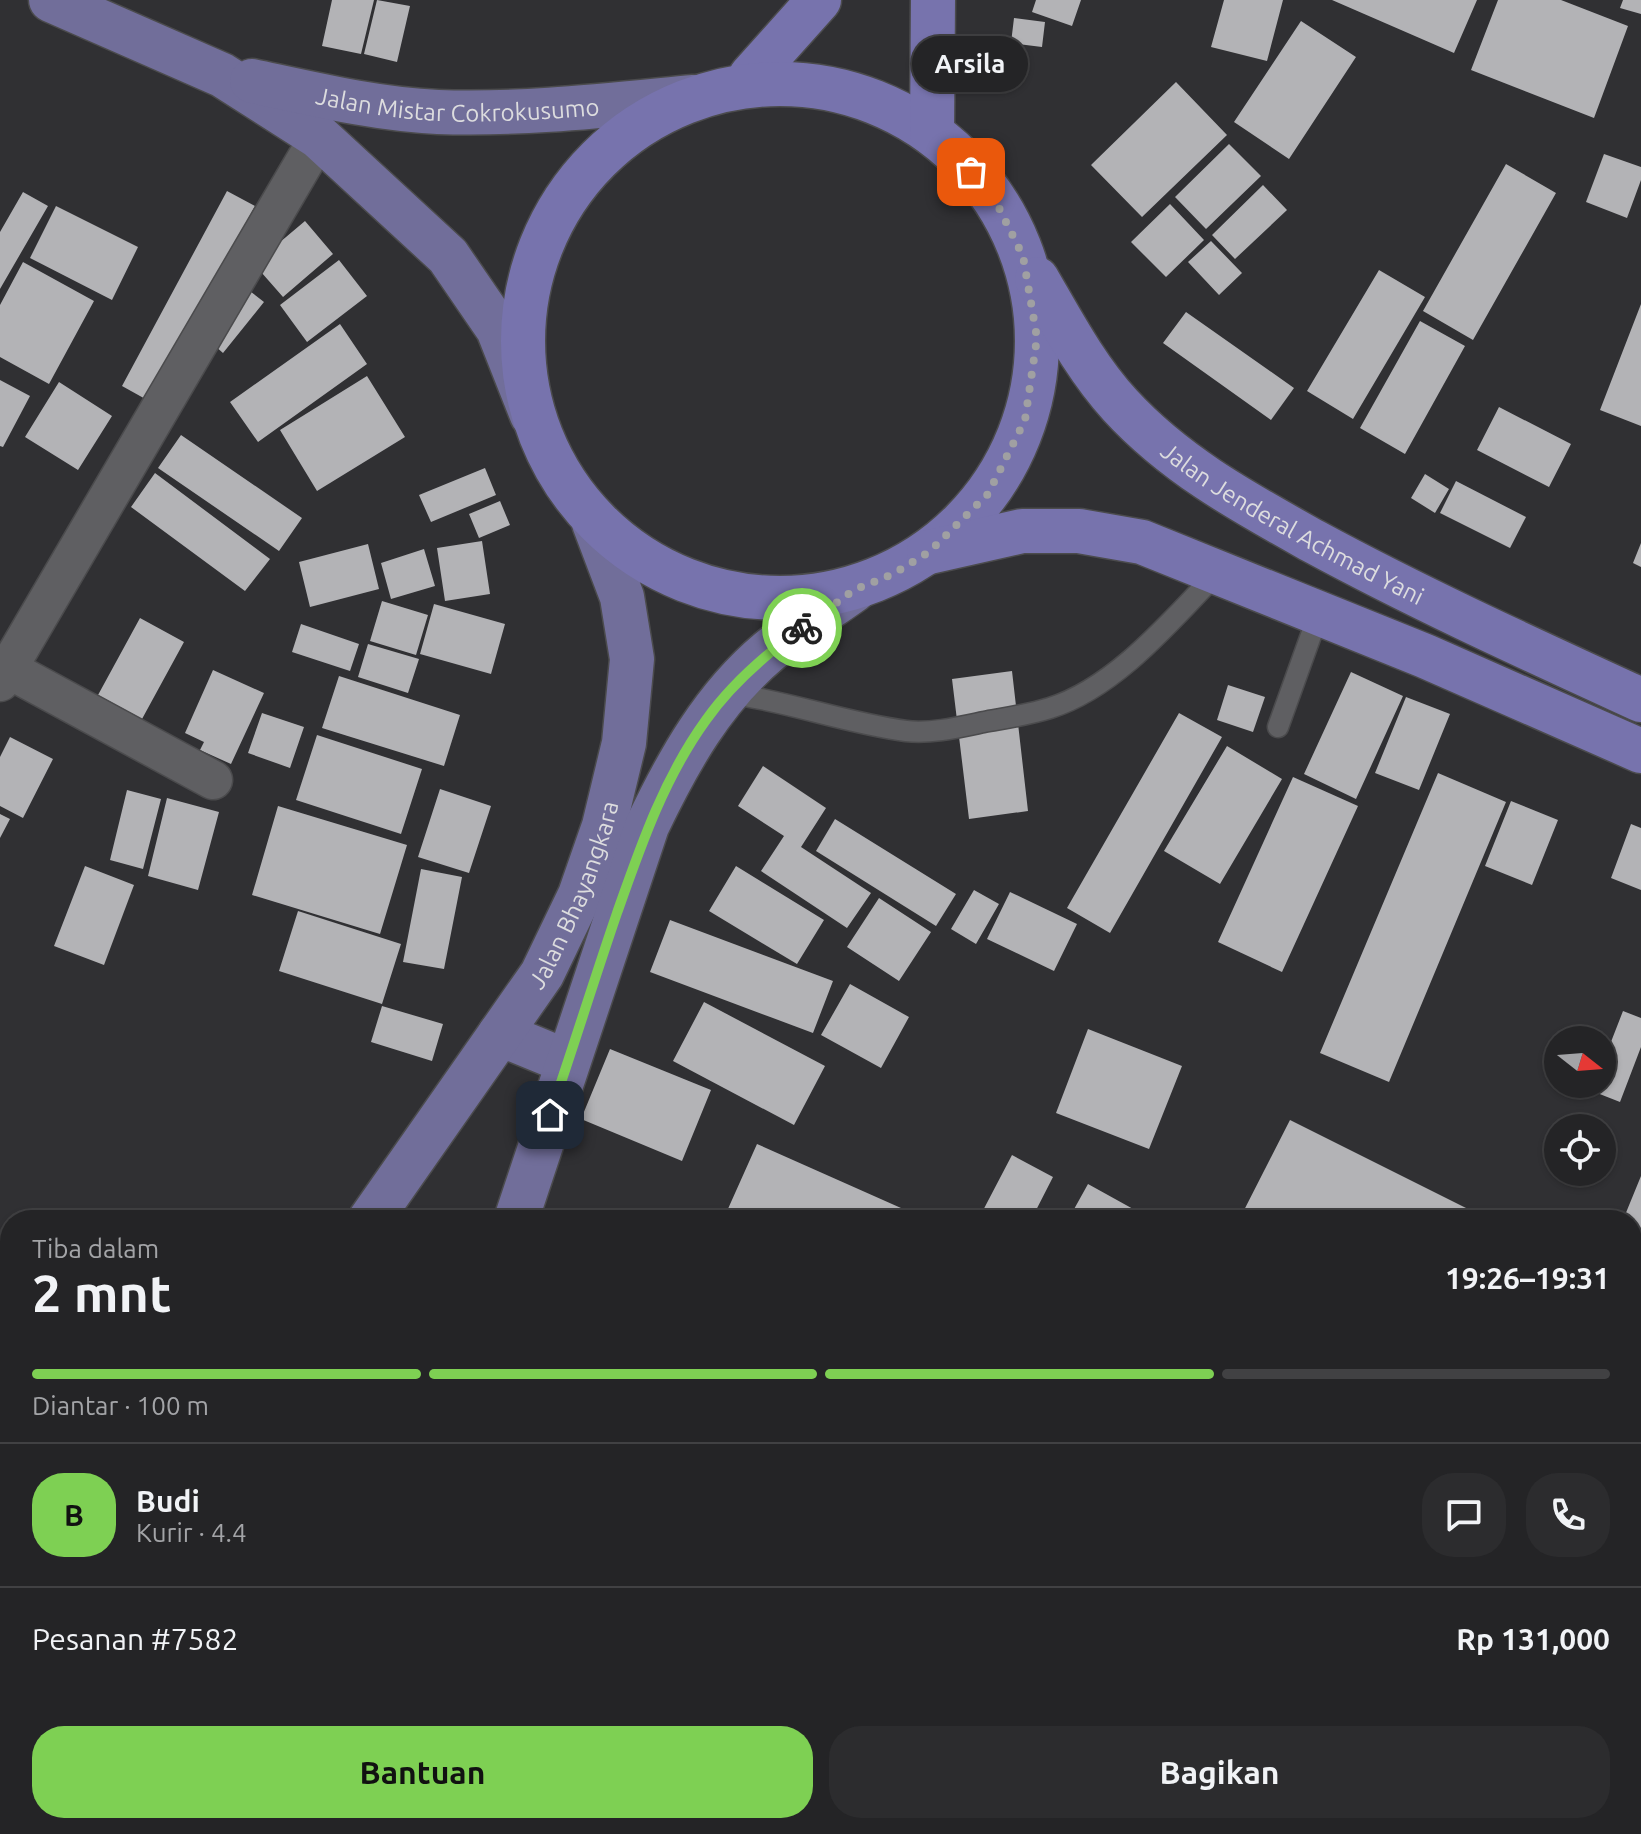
<!DOCTYPE html>
<html lang="id">
<head>
<meta charset="utf-8">
<style>
	:root { --surface:#242426; --page:#2c2c2e; --text:#f1f3f6; --muted:#a3a4a7; --line:#414143; --accent:#7ed053 }
	body { margin:0; font-family:Ubuntu,sans-serif; background:var(--page); color:var(--text); height:100vh; display:flex; flex-direction:column; font-size:30px; white-space:nowrap }
	* { box-sizing:border-box; margin:0 }
	p { font-size:26px; color:var(--muted) }
	.icon { flex:none; width:44px; height:44px; fill:none; stroke:currentColor; stroke-width:2; stroke-linecap:round; stroke-linejoin:round }
	.map { position:relative; flex:1; overflow:hidden }
	.panel { position:absolute; left:0px; top:1210px; width:1642px; height:624px; display:flex; flex-direction:column; background:var(--surface); border-radius:32px 32px 0 0; box-shadow:0 2px 6px #0004,0 0 0 2px var(--line) }
	.panel>* { flex:none }
	.needle { width:52px; rotate:107deg }
	.buttons { position:absolute; left:1544px; top:1026px; display:grid; gap:16px }
	.buttons a { display:grid; place-items:center; width:72px; height:72px; border-radius:50%; background:var(--surface); box-shadow:0 2px 6px #0004,0 0 0 2px var(--line); font-size:40px }
	.pin { position:absolute; display:grid; place-items:center; width:68px; height:68px; color:#fff; margin:-34px; border-radius:16px; box-shadow:0 4px 12px #0006 }
	.courier { position:absolute; display:grid; place-items:center; width:80px; height:80px; margin:-40px; border:6px solid #7ed053; border-radius:50%; background:#fff; color:#222; box-shadow:0 2px 10px #0007 }
	.bubble { position:absolute; height:56px; border-radius:28px; background:var(--surface); box-shadow:0 2px 6px #0004,0 0 0 2px var(--line); font-size:26px; font-weight:600; line-height:56px; text-align:center }
	.head em { font-style:normal; font-weight:600 }
	.head div { display:flex; flex-direction:column-reverse }
	.head { display:flex; align-items:center; justify-content:space-between; height:136px; padding:0 32px }
	h1 { font-size:52px; font-weight:600; line-height:60px }
	.bar { display:grid; grid-template-columns:repeat(4,1fr); gap:12px 8px; align-content:center; height:96px; padding:0 32px }
	.bar i { height:10px; border-radius:6px; background:var(--line) }
	.bar .current { background:var(--accent) }
	.bar p { grid-column:span 4 }
	.line { display:flex; align-items:center; gap:20px; padding:0 32px; border-top:2px solid var(--line) }
	.line div { flex:1 }
	.round { display:grid; place-items:center; flex:none; width:84px; height:84px; border-radius:32px; background:var(--page) }
	.action { display:flex; gap:16px; margin-top:auto; padding:16px 32px }
	.action a { flex:1; height:92px; border-radius:32px; background:var(--accent); color:#111; font-size:32px; font-weight:600; line-height:92px; text-align:center }
	.action a+a { background:var(--page); color:var(--text) }
	.map>svg:first-child { display:block }
	.green { fill:#3a3660 }
	.building { fill:#b3b3b6 }
	.lines { fill:none; stroke-linecap:round; stroke-linejoin:round }
	.service-casing { stroke:#4b4b4d; stroke-width:23 }
	.minor-casing { stroke:#4b4b4d; stroke-width:41 }
	.primary-casing { stroke:#4b4b4d; stroke-width:47 }
	.trunk-casing { stroke:#4b4b4d; stroke-width:47 }
	.service { stroke:#5f5f62; stroke-width:20 }
	.minor { stroke:#5f5f62; stroke-width:38 }
	.primary { stroke:#716e9a; stroke-width:44 }
	.trunk { stroke:#7773ad; stroke-width:44 }
	.done { stroke:#a0a0a2; stroke-width:8; stroke-dasharray:0 14.4 }
	.route { stroke:#7ed053; stroke-width:10 }
	.labels { text-anchor:middle; dominant-baseline:central; stroke-width:8; stroke-linejoin:round; paint-order:stroke }
	.street-label { font-size:24px; fill:#dcdcde; stroke:#262629 }
</style>
</head>
<body>
<div class="map">
<svg width="1641" height="1834" viewBox="0 0 1641 1834">
	<rect width="100%" height="100%" fill="#303033"/>
	<path class="green" d="M1641,1701V1792L1632,1788V1720Z"/>
	<path class="building" d="M332,0H374L361,54L322,46Z
		M377,0L410,6L397,62L364,54Z
		M1036,0H1081L1072,26L1032,12Z
		M1224,0H1283L1267,61L1211,47Z
		M1332,0H1477L1454,53Z
		M1498,0H1561L1628,26L1594,118L1471,70Z
		M1623,0H1641V14L1620,8Z
		M1014,18L1045,22L1042,47L1011,43Z
		M1301,21L1356,57L1289,159L1234,122Z
		M1176,82L1227,135L1142,217L1091,165Z
		M1229,144L1261,176L1206,229L1175,197Z
		M1604,154L1641,167V180L1627,218L1586,202Z
		M1506,164L1556,193L1473,340L1423,311Z
		M1263,185L1287,210L1235,259L1212,235Z
		M227,191L255,206L149,401L122,386Z
		M23,192L48,206L0,289V232Z
		M1170,204L1204,240L1166,277L1131,242Z
		M56,206L138,247L112,300L30,258Z
		M305,221L333,254L283,297L254,264Z
		M1211,241L1242,273L1219,295L1188,262Z
		M339,260L367,296L307,342L280,305Z
		M23,262L94,301L49,384L0,357V305Z
		M1379,270L1425,297L1353,419L1307,391Z
		M246,288L264,302L223,353L206,338Z
		M1641,304V426L1600,410Z
		M1186,312L1294,388L1271,420L1163,343Z
		M1420,321L1465,346L1405,454L1360,428Z
		M340,324L367,364L258,442L230,402Z
		M367,376L405,437L317,491L280,430Z
		M0,380L30,396L3,447L0,446Z
		M59,382L112,416L78,470L25,437Z
		M1499,407L1571,444L1549,487L1477,450Z
		M181,435L302,518L279,551L158,468Z
		M485,468L496,495L431,522L419,495Z
		M155,473L270,559L245,591L131,507Z
		M1425,474L1449,489L1435,513L1411,498Z
		M1456,481L1526,517L1510,548L1440,513Z
		M500,501L510,525L479,538L469,514Z
		M482,541L490,594L445,601L437,548Z
		M1641,543V567L1633,563Z
		M368,544L379,589L310,607L299,562Z
		M424,549L435,586L391,599L381,563Z
		M382,601L428,615L416,655L370,641Z
		M434,604L505,624L491,674L420,654Z
		M140,618L184,642L142,719L98,695Z
		M301,624L359,644L350,671L292,652Z
		M368,644L419,659L408,693L358,677Z
		M213,670L264,693L231,764L200,750L204,742L185,733Z
		M1012,671L1028,811L969,819L952,679Z
		M1351,672L1403,696L1356,799L1304,774Z
		M339,676L460,715L444,766L322,728Z
		M1228,685L1265,697L1253,732L1217,720Z
		M1406,697L1450,714L1419,790L1375,773Z
		M262,713L304,727L290,768L248,753Z
		M1179,713L1222,737L1110,933L1067,908Z
		M317,735L422,769L401,834L296,800Z
		M10,737L53,759L23,818L0,806V757Z
		M1227,746L1282,779L1220,884L1164,851Z
		M763,766L826,808L801,847L871,893L847,928L761,871L784,836L738,806Z
		M1438,773L1506,802L1389,1082L1320,1053Z
		M1293,777L1358,806L1282,972L1218,942Z
		M440,789L491,806L469,873L418,857Z
		M127,790L161,799L143,869L110,860Z
		M167,798L219,812L198,890L148,876Z
		M1511,801L1558,820L1532,885L1485,866Z
		M278,806L407,845L380,934L252,895Z
		M0,814L10,819L0,838Z
		M835,819L956,894L936,926L816,851Z
		M1631,824L1641,828V890L1611,878Z
		M85,866L134,885L104,965L54,946Z
		M736,866L824,920L797,964L709,911Z
		M421,869L462,877L444,969L403,962Z
		M974,890L999,904L976,944L951,929Z
		M1010,892L1077,924L1054,971L987,939Z
		M879,898L931,932L899,981L847,947Z
		M298,911L401,944L382,1004L279,971Z
		M670,920L833,981L813,1033L650,972Z
		M850,984L909,1017L881,1068L821,1035Z
		M704,1002L825,1066L794,1125L673,1061Z
		M382,1006L443,1024L432,1061L371,1042Z
		M1623,1011L1641,1018V1047L1620,1102L1592,1091L1595,1084H1602V1065Z
		M1088,1029L1182,1066L1149,1149L1056,1113Z
		M610,1049L711,1090L682,1161L581,1119Z
		M1290,1120L1482,1216L1480,1220H1239Z
		M757,1144L928,1220H723Z
		M1012,1155L1053,1177L1031,1220H978Z
		M1641,1176V1287L1638,1294L1632,1292V1220H1623Z
		M1088,1184L1153,1220H1068Z
		M1632,1337L1641,1341V1368L1632,1386Z
		M498,1824H605L599,1834H514Z
		M796,1824H929L923,1834H813Z"/>
	<g class="lines">
		<g class="service-casing">
			<path id="service" d="M727,693C788,701 845,723 906,731C931,734 960,727 984,722C1006,718 1028,715 1050,708C1115,688 1172,620 1218,572
				M1278,727L1319,613"/>
		</g>
		<g class="minor-casing">
			<path id="minor" d="M8,669L213,780
				M0,682L319,137
				M0,1419L10,1426
				M1632,1484L1641,1466
				M1632,1781L1641,1785
				M1154,1834L1163,1824
				M1431,1834L1439,1824"/>
		</g>
		<g class="primary-casing">
			<g id="primary">
				<path d="M51,0L222,75L319,137L448,256L498,329L532,415"/>
				<path id="s1" d="M252,81C313,94 375,109 438,112C524,115 609,105 694,97"/>
				<path d="M500,1034L568,1062"/>
				<path id="s2" d="M370,1220L542,974L580,895L604,826L624,743L632,659L622,597L594,523"/>
				<path d="M516,1220L647,826C678,761 713,698 769,651C796,629 826,610 854,590"/>
				<path d="M0,1742L10,1728"/>
				<path d="M311,1834L315,1824"/>
			</g>
		</g>
		<g class="trunk-casing">
			<g id="trunk">
				<path d="M751,76L819,0"/>
				<circle cx="780" cy="341" r="257"/>
				<path d="M932,133L933,0"/>
				<path id="s3" d="M1037,279C1062,322 1086,368 1120,405C1175,465 1243,502 1313,541C1420,599 1530,649 1641,700"/>
				<path d="M929,552L1022,531H1079L1142,542L1425,656L1641,751"/>
			</g>
		</g>
		<use href="#service" class="service"/>
		<use href="#minor" class="minor"/>
		<use href="#primary" class="primary"/>
		<use href="#trunk" class="trunk"/>
	</g>
	<g class="lines">
		<path class="done" d="M802,628L854,590L893,574L929,552L988,494L1025,420L1037,338L1023,256L991,192L971,172"/>
		<path class="route" d="M550,1115C573,1048 594,980 617,913C641,845 664,778 706,720C732,683 766,654 802,628"/>
	</g>
	<g class="labels">
		<g class="street-label">
			<text stroke="none"><textPath href="#s1" startOffset="208">Jalan Mistar Cokrokusumo</textPath></text>
			<text stroke="none"><textPath href="#s3" startOffset="362">Jalan Jenderal Achmad Yani</textPath></text>
			<text stroke="none"><textPath href="#s2" startOffset="386">Jalan Bhayangkara</textPath></text>
		</g>
	</g>
</svg>
<div class="buttons">
<a><svg class="needle" viewBox="-14 -14 28 28"><path d="M0-13l5 13h-10z" fill="#e53935"/><path d="M0 13l5-13h-10z" fill="#a3a4a7"/></svg></a>
<a><svg class="icon" aria-label="locate" viewBox="0 0 24 24"><circle cx="12" cy="12" r="6"/><path d="M12 2v4M12 18v4M2 12h4M18 12h4"/></svg></a>
</div>
<div class="pin" style="left:971px;top:172px;background:#ea580c"><svg class="icon" aria-label="bag" viewBox="0 0 24 24"><path d="M5 8h14l-1 12H6zM9 8a3 3 0 0 1 6 0"/></svg></div>
<div class="pin" style="left:550px;top:1115px;background:#1f2937"><svg class="icon" aria-label="home" viewBox="0 0 24 24"><path d="M3 11l9-7 9 7M6 9v11h12V9"/></svg></div>
<div class="courier" style="left:802px;top:628px"><svg class="icon" aria-label="bike" viewBox="0 0 24 24"><circle cx="6" cy="16" r="4"/><circle cx="18" cy="16" r="4"/><path d="M6 16l4-8h5l3 8M10 8l3 8H6M13 5h3"/></svg></div>
<div class="bubble" style="left:912px;top:36px;width:116px">Arsila</div>
<section class="panel">
<div class="head"><div><h1>2 mnt</h1><p>Tiba dalam</p></div><em>19:26–19:31</em></div>
<div class="bar"><i class="current"></i><i class="current"></i><i class="current"></i><i></i><p>Diantar · 100 m</p></div>
<div class="line" style="height:144px"><b class="round" style="background:var(--accent);color:#111">B</b><div><b>Budi</b><p>Kurir · 4.4</p></div><a class="round"><svg class="icon" aria-label="chat" viewBox="0 0 24 24"><path d="M4 5h16v11H9l-5 4z"/></svg></a><a class="round"><svg class="icon" aria-label="phone" viewBox="0 0 24 24"><path d="M5 4h4l2 5-3 2q2 4 5 5l2-3 5 2v4C11 20 4 13 5 4z"/></svg></a></div>
<div class="line" style="height:104px"><div>Pesanan #7582</div><b>Rp 131,000</b></div>
<div class="action"><a>Bantuan</a><a>Bagikan</a></div>
</section>
</div>
</body>
</html>
